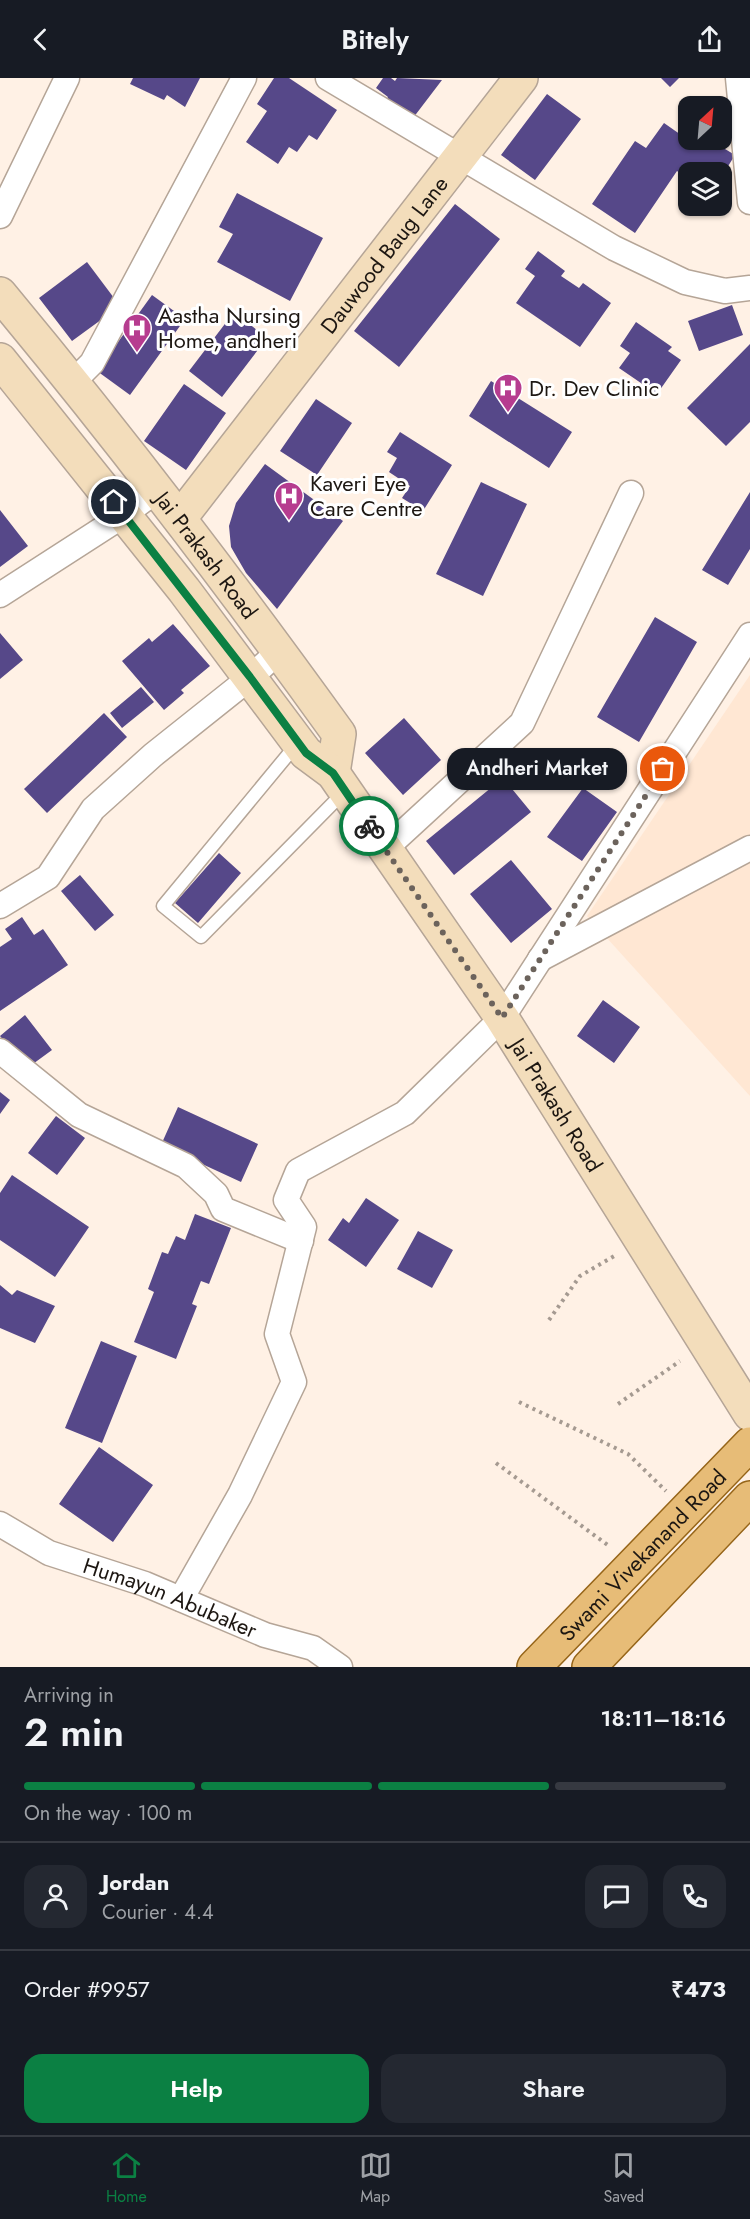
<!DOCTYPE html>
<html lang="en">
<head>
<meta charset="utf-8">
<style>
	:root { --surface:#171b24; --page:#242831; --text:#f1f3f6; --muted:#9ea1a6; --line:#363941; --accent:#0b8043 }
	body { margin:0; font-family:Jost,sans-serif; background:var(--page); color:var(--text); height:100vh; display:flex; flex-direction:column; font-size:22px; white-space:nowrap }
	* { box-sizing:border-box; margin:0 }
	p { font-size:20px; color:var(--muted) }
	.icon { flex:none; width:33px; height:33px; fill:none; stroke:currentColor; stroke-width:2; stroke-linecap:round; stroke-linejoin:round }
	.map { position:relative; height:1589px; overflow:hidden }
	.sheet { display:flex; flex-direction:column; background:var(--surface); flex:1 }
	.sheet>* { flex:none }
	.needle { width:39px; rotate:26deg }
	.fabs { position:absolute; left:678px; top:18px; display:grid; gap:12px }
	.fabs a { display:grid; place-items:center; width:54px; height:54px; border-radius:12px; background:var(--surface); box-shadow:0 2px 4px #0004; font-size:30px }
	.pin { position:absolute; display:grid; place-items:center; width:51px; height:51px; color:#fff; margin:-26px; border:3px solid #fff; border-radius:50%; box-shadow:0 2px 6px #0007 }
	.courier { position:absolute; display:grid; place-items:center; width:60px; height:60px; margin:-30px; border:4px solid #0b8043; border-radius:50%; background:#fff; color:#222; box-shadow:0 2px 8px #0007 }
	.bubble { position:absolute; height:42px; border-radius:18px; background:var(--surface); box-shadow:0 2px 4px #0004; font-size:20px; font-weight:600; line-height:42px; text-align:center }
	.overview em { font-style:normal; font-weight:600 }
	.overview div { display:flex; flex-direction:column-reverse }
	.overview { display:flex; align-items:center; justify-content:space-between; height:102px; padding:0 24px }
	h1 { font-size:39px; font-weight:600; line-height:45px }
	.bar { display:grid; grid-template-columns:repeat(4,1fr); gap:9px 6px; align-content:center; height:72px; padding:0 24px }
	.bar i { height:8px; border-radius:4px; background:var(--line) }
	.bar .on { background:var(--accent) }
	.bar p { grid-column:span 4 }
	.line { display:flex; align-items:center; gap:15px; padding:0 24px; border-top:2px solid var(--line) }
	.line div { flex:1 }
	.round { display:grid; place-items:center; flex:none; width:63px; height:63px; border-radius:18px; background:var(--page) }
	.action { display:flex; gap:12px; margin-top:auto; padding:12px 24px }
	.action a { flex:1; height:69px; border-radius:18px; background:var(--accent); color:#fff; font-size:24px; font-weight:600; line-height:69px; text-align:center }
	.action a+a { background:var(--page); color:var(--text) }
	header { display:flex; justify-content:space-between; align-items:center; height:78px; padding:0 24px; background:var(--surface); font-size:27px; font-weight:600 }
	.dock { display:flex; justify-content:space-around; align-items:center; height:84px; border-top:2px solid var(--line); background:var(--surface); font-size:16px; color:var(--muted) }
	.dock a { display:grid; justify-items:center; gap:3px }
	.dock .on { color:var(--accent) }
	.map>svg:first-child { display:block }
	.built { fill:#ffe7d3 }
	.building { fill:#564889 }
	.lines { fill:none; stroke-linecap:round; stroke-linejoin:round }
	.lane-casing { stroke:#b5a597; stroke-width:15 }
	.street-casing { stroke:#b5a597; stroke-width:27 }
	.secondary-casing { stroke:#b5a597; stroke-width:36 }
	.primary-casing { stroke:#966519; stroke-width:36 }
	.path { stroke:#a59a91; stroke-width:4; stroke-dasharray:3 4.5; stroke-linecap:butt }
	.lane { stroke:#fff; stroke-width:12 }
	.street { stroke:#fff; stroke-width:24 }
	.secondary { stroke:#f3ddbb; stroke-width:33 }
	.primary { stroke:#e7bc77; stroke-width:33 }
	.done { stroke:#6c635c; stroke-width:6; stroke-dasharray:0 10.8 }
	.route { stroke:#0b8043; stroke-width:8 }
	.labels { text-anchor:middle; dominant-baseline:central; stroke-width:6; stroke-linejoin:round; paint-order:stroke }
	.street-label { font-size:22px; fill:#1d1712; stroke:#fff }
	.poi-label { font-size:22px; fill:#1d1712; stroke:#fff; text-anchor:start }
</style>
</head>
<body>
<header><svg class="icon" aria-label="back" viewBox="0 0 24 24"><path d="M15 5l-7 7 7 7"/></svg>Bitely<svg class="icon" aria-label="share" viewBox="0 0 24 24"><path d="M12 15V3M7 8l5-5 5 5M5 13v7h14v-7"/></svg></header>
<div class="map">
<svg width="750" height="1589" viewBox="0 0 750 1589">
	<rect width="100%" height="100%" fill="#fff1e5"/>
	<path class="built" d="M750,597V1018L587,838Z"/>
	<path class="building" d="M133,0H200L185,29L167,17L164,22L130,6Z
		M274,0H289L337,32L317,62L309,57L297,74L289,69L278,86L246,64L267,33L257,26Z
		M383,0H391L395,3L397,0L442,2L410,44L384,25L388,19L376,10Z
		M661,0H679L670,9Z
		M547,16L581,41L535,102L501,77Z
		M664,45L694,66L697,62H710L735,77L722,98V94H688V101L677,93L635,155L592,126L635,63L646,70Z
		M237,115L323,160L290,223L217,184L233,156L219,149Z
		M455,126L500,161L399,289L354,253Z
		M538,173L565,193L561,198L579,210L583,205L611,225L580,269L516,225L535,198L525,191Z
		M87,184L120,228L72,263L39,220Z
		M152,217L185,241L130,317L97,293Z
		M732,227L743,257L699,273L688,243Z
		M234,234L267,260L222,319L189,293Z
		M636,244L672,269L668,273L681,282L657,316L619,290L630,275L620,268Z
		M750,266V344L726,368L687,330Z
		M491,303L572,354L549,390L469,338Z
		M184,306L226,335L186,392L144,363Z
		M316,321L352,345L317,397L280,373Z
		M400,354L452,387L423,433L402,420L410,408L389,394L397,380L387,374Z
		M265,386L343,443L277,531L246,495L231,469L229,448L236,425Z
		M481,404L527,426L483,518L436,496Z
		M750,414V471L728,507L702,492Z
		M0,432L28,468L0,489Z
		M655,539L697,564L639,664L597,639Z
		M173,546L210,588L181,612L184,615L164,632L122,583L149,560L152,564Z
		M0,555L23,582L0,601Z
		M141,609L154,624L122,650L110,635Z
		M104,635L127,659L47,735L24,711Z
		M404,640L441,682L403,717L365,675Z
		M503,700L531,734L454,797L426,763Z
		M583,710L617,734L582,783L547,759Z
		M219,775L241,795L198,845L175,825Z
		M511,782L552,831L511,865L470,816Z
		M80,797L114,837L95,853L61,813Z
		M22,839L34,857L43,851L68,887L0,933V869L12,861L5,851Z
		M603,922L640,949L614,985L577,958Z
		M25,937L52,972L26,991L0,958Z
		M0,1014L10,1022L0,1036Z
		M178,1029L258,1066L241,1104L161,1067Z
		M56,1038L85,1060L57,1097L28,1075Z
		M12,1097L89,1149L55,1199L0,1162V1115Z
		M366,1120L399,1142L366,1189L328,1162L343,1140L349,1145Z
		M195,1136L231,1150L209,1206L201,1203L192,1226L197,1228L176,1281L134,1264L154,1214L148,1211L162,1174L168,1176L176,1158L185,1162Z
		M418,1153L453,1172L432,1210L397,1191Z
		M0,1207L12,1217L17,1212L55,1228L35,1265L0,1250Z
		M101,1263L137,1278L102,1365L65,1350Z
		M99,1369L153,1407L113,1464L59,1426Z"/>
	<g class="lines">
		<g class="lane-casing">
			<path id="lane" d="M296,667L163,828L201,859L344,714"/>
		</g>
		<g class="street-casing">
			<g id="street">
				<path d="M328,0L614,170L685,204L725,213L750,210"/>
				<path d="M738,0L750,124"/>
				<path d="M0,138L67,0"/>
				<path d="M73,304L92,285L244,0"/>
				<path d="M0,517L121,439L157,412"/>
				<path d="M385,771L522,645L631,415"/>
				<path d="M0,828L48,799L93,731L153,677L251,599L279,573"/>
				<path d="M540,881L750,770"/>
				<path d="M0,973L79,1037L186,1088L216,1116L223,1131L301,1163"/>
				<path id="s1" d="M0,1446L49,1475L145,1506L265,1557L313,1570L340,1589"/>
				<path d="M181,1521L240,1417L294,1304L277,1256L304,1149L286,1122L298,1093L405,1035L502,940L750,557"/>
			</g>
		</g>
		<g class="secondary-casing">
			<g id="secondary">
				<path id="s2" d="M0,216C119,359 231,506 339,656L333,695"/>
				<path id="s3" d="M0,282L184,512L306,675L333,695L502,940L750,1336"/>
				<path id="s4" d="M180,440L521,0"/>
			</g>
		</g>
		<g class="primary-casing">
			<g id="primary">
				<path id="s5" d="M534,1589L750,1366"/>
				<path d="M589,1589L750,1420"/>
			</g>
		</g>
		<path class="path" d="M549,1242L580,1198L616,1177
			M519,1324L628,1376L666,1413
			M618,1326L680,1283
			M496,1385L609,1468"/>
		<use href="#lane" class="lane"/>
		<use href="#street" class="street"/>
		<use href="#secondary" class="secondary"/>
		<use href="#primary" class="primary"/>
	</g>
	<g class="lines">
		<path class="done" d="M369,748L502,940L663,691"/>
		<path class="route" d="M114,424L250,599L306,675L333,695L369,748"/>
	</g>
	<defs>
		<g id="hospital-pin" transform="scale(1.5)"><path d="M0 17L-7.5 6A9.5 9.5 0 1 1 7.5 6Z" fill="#b63c8f" stroke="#fff"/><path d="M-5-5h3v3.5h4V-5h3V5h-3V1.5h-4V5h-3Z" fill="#fff"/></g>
	</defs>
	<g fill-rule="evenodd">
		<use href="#hospital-pin" x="137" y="250"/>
		<use href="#hospital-pin" x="508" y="310"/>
		<use href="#hospital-pin" x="289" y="418"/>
	</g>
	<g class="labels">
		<g class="street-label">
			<text stroke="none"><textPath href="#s4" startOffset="333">Dauwood Baug Lane</textPath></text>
			<text stroke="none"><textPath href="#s2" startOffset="333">Jai Prakash Road</textPath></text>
			<text stroke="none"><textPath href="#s3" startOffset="932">Jai Prakash Road</textPath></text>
			<text stroke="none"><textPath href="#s5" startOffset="156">Swami Vivekanand Road</textPath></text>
			<text stroke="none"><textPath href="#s1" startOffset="186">Humayun Abubaker</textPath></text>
		</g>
		<g class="poi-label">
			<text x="158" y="237">Aastha Nursing<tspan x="158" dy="25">Home, andheri</tspan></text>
			<text x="529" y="310">Dr. Dev Clinic</text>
			<text x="310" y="405">Kaveri Eye<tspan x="310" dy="25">Care Centre</tspan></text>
		</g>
	</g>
</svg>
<div class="fabs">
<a><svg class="needle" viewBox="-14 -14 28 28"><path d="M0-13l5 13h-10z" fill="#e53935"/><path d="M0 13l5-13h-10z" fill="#9ea1a6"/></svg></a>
<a><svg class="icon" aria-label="layers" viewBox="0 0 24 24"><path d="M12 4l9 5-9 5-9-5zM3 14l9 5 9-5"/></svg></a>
</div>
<div class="pin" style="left:663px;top:691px;background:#ea580c"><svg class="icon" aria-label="bag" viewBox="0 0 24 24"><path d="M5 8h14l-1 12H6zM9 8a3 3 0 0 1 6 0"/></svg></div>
<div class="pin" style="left:114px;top:424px;background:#1f2937"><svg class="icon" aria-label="home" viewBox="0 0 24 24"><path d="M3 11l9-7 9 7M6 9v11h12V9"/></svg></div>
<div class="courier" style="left:369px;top:748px"><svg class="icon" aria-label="bike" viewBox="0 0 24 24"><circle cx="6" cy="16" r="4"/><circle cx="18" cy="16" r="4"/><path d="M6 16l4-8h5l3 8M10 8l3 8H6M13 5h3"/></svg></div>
<div class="bubble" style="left:447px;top:670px;width:180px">Andheri Market</div>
</div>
<section class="sheet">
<div class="overview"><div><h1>2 min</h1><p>Arriving in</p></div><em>18:11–18:16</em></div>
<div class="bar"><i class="on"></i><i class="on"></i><i class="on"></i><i></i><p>On the way · 100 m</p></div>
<div class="line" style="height:108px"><a class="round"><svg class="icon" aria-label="person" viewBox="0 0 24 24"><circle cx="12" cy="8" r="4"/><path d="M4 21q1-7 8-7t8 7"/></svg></a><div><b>Jordan</b><p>Courier · 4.4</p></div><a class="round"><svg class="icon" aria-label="chat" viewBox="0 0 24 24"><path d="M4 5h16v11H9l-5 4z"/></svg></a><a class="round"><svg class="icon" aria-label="phone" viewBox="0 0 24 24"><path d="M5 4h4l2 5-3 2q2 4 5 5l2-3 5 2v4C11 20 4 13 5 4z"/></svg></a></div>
<div class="line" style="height:78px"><div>Order #9957</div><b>₹473</b></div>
<div class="action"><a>Help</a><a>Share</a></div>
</section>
<nav class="dock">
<a class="on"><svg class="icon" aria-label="home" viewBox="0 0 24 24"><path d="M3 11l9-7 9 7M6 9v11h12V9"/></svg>Home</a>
<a><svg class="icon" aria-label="map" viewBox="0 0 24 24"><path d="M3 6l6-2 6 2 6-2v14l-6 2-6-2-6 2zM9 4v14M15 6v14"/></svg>Map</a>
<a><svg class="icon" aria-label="saved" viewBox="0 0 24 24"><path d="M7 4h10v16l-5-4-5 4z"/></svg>Saved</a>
</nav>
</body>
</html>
